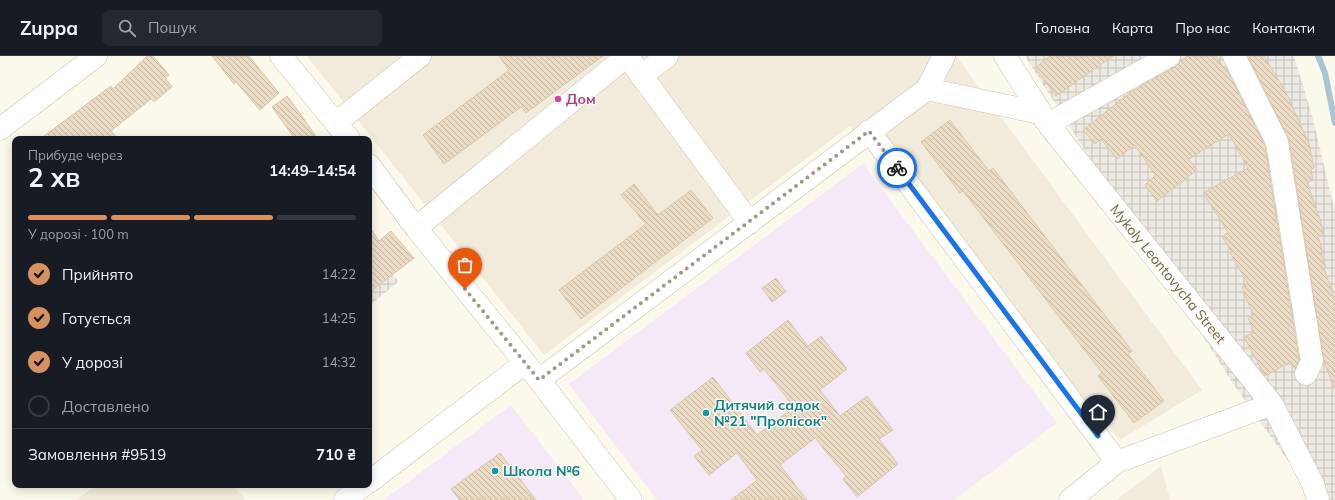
<!DOCTYPE html>
<html lang="uk">
<head>
<meta charset="utf-8">
<style>
	:root { --surface:#171b24; --page:#242831; --text:#f1f3f6; --muted:#9ea1a6; --line:#363941; --accent:#d7905f }
	body { margin:0; font-family:Mulish,sans-serif; background:var(--page); color:var(--text); height:100vh; display:flex; flex-direction:column; font-size:15px; white-space:nowrap }
	* { box-sizing:border-box; margin:0 }
	p { font-size:13px; color:var(--muted) }
	.icon { flex:none; width:22px; height:22px; fill:none; stroke:currentColor; stroke-width:2; stroke-linecap:round; stroke-linejoin:round }
	.map { position:relative; flex:1; overflow:hidden }
	.panel { position:absolute; left:12px; top:80px; width:360px; height:352px; display:flex; flex-direction:column; background:var(--surface); border-radius:8px; box-shadow:0 2px 10px #0003 }
	.panel>* { flex:none }
	.pin { position:absolute; display:grid; place-items:center; width:34px; height:34px; color:#fff; margin:-41px -17px; border-radius:50% 50% 50% 0; rotate:-45deg; box-shadow:0 0 4px #0007 }
	.pin .icon { rotate:45deg }
	.courier { position:absolute; display:grid; place-items:center; width:40px; height:40px; margin:-20px; border:3px solid #1a73e8; border-radius:50%; background:#fff; color:#222; box-shadow:0 1px 5px #0007 }
	.head em { font-style:normal; font-weight:700 }
	.head div { display:flex; flex-direction:column-reverse }
	.head { display:flex; align-items:center; justify-content:space-between; height:68px; padding:0 16px }
	h1 { font-size:26px; font-weight:700; line-height:30px }
	.bar { display:grid; grid-template-columns:repeat(4,1fr); gap:6px 4px; align-content:center; height:48px; padding:0 16px }
	.bar i { height:5px; border-radius:3px; background:var(--line) }
	.bar .current { background:var(--accent) }
	.bar p { grid-column:span 4 }
	.line { display:flex; align-items:center; gap:10px; padding:0 16px; border-top:1px solid var(--line) }
	.line div { flex:1 }
	ol { padding:0 16px; list-style:none }
	li { display:flex; align-items:center; gap:12px; height:44px }
	li p { margin-inline-start:auto }
	li .icon { padding:4px; border-radius:50%; background:var(--accent); color:#111; stroke-width:4 }
	li:last-child { color:var(--muted) }
	li i { width:22px; height:22px; border:2px solid var(--line); border-radius:50% }
	header { display:flex; align-items:center; gap:24px; box-sizing:border-box; height:56px; padding:0 20px; background:var(--surface); border-bottom:1px solid var(--line) }
	header strong { font-size:19px }
	nav { display:flex; gap:22px; margin-inline-start:auto; font-size:14px }
	.search { width:280px; height:36px; background:var(--page); display:flex; align-items:center; gap:10px; box-sizing:border-box; padding:0 14px; border-radius:8px; color:var(--muted); font-size:15px }
	.map>svg:first-child { display:block }
	.residential { fill:#f2ebdb }
	.industrial { fill:url(#industrial-grid) }
	.education { fill:#f5e8f7 }
	.lines { fill:none; stroke-linecap:round; stroke-linejoin:round }
	.stream { stroke:#a9c5d4; stroke-width:6 }
	.building { fill:url(#building-back-hatch); stroke:#dec7a8 }
	.minor-casing { stroke:#ccc3b2; stroke-width:23 }
	.minor { stroke:#fff; stroke-width:22 }
	.done { stroke:#a39887; stroke-width:4; stroke-dasharray:0 7.2 }
	.route { stroke:#1a73e8; stroke-width:5 }
	.hotel-dot { fill:#d1479c; stroke:#fdfbf2; stroke-width:1.5 }
	.culture-dot { fill:#0f9aa8; stroke:#fdfbf2; stroke-width:1.5 }
	.labels { text-anchor:middle; dominant-baseline:central; stroke-width:3; stroke-linejoin:round; paint-order:stroke }
	.hotel-label { font-size:14px; font-weight:bold; fill:#b23c85; stroke:#fdfbf2; text-anchor:start }
	.street-label { font-size:14px; fill:#746451; stroke:#fdfbf2 }
	.culture-label { font-size:14px; font-weight:bold; fill:#0d838f; stroke:#fdfbf2; text-anchor:start }
</style>
</head>
<body>
<header>
<strong>Zuppa</strong>
<div class="search"><svg class="icon" aria-label="search" viewBox="0 0 24 24"><circle cx="10" cy="10" r="6"/><path d="M15 15l6 6"/></svg>Пошук</div>
<nav><a>Головна</a><a>Карта</a><a>Про нас</a><a>Контакти</a></nav>
</header>
<div class="map">
<svg width="1335" height="444" viewBox="0 0 1335 444">
	<defs>
		<pattern id="industrial-grid" width="8" height="8" patternUnits="userSpaceOnUse"><rect width="8" height="8" fill="#edeae4"/><path d="M0 4h8M4 0v8" fill="none" stroke="#c5c1bb"/></pattern>
		<pattern id="building-back-hatch" width="6" height="6" patternUnits="userSpaceOnUse"><rect width="6" height="6" fill="#ebdbc4"/><path d="M-1 5l2 2M0 0l6 6M5-1l2 2" fill="none" stroke="#c3b5a2"/></pattern>
	</defs>
	<rect width="100%" height="100%" fill="#fbf8ec"/>
	<path class="residential" d="M307,0H956L1202,334L1120,384L850,70L544,299Z
		M1161,410L1170,444H1116Z
		M98,429H233L245,444H75Z"/>
	<path class="industrial" d="M1025,0H1294L1313,63L1335,156V444H1307L1304,427L1234,329Z
		M369,200L399,225L369,250Z"/>
	<path class="education" d="M863,108L1057,367L954,444H657L569,328Z
		M511,349L584,444H384Z"/>
	<g class="lines">
		<path class="stream" d="M1318,0L1325,17L1335,67"/>
	</g>
	<path class="building" d="M147,0H153L169,19L165,22L172,31L154,46L151,43L111,75L118,83H40L111,30L113,33Z
		M212,0H249L279,37L260,54L236,26L234,28Z
		M499,0H603L526,57L521,51L444,108L423,79L509,14Z
		M1050,0H1113L1056,40L1035,12Z
		M1187,0H1216L1223,11L1225,10L1265,90L1299,303L1295,313L1291,306L1265,320L1244,281L1254,276L1248,262L1253,259L1242,231L1248,228L1230,197L1232,196L1222,181L1228,176L1203,137L1248,112L1229,78L1189,103L1197,114L1157,145L1145,129L1155,119L1135,89L1117,103L1101,83L1095,88L1083,74L1131,36L1175,11Z
		M1248,0H1264L1287,38L1309,88L1314,112L1311,113L1313,124L1307,126L1320,163L1324,179L1318,180L1323,197H1321L1326,211L1324,212L1335,244V331H1334L1324,306L1289,84Z
		M287,40L296,52L318,83H295L272,51Z
		M950,64L989,115L993,112L1132,295L1128,298L1164,345L1134,367L1098,320L1102,317L963,135L960,137L921,86Z
		M634,128L658,159L691,134L713,162L581,263L559,234L646,168L621,139Z
		M369,170L379,185L391,175L414,202L369,237Z
		M776,222L786,236L772,246L762,232Z
		M788,264L808,290L821,280L847,313L820,334L840,360L867,340L893,374L879,383L898,408L857,441L843,423L846,420L815,382L780,409L807,444H731L757,424L737,397L709,419L694,400L702,394L670,354L713,321L757,379L794,351L764,313L760,316L746,297Z
		M500,397L536,444H460L451,433Z"/>
	<g class="lines">
		<g class="minor-casing">
			<path id="minor" d="M281,0L349,83
				M627,0L750,167
				M1005,0L1048,68L1272,348L1313,428L1318,444
				M1234,0L1277,86L1312,305L1306,318
				M641,20L667,0
				M927,33L1040,57
				M337,66L420,0
				M1048,68L1169,0
				M0,73L96,0
				M869,75L1117,406
				M369,109L416,172L539,324L631,444
				M416,172L627,0
				M539,324L927,33L944,0
				M369,426L525,307
				M345,444L364,429
				M1070,444L1117,406L1272,348"/>
		</g>
		<use href="#minor" class="minor"/>
	</g>
	<g class="lines">
		<path class="done" d="M465,233L539,324L869,75L897,112"/>
		<path class="route" d="M897,112L1098,380"/>
	</g>
	<circle class="hotel-dot" cx="558" cy="43" r="4"/>
	<g class="culture-dot">
		<circle cx="706" cy="357" r="4"/>
		<circle cx="495" cy="415" r="4"/>
	</g>
	<g class="labels">
		<g class="hotel-label">
			<text x="566" y="43">Дом</text>
		</g>
		<g class="street-label">
			<text transform="translate(1168 218) rotate(51)">Mykoly Leontovycha Street</text>
		</g>
		<g class="culture-label">
			<text x="714" y="349">Дитячий садок<tspan x="714" dy="16">№21 "Пролісок"</tspan></text>
			<text x="503" y="415">Школа №6</text>
		</g>
	</g>
</svg>
<div class="pin" style="left:465px;top:233px;background:#ea580c"><svg class="icon" aria-label="bag" viewBox="0 0 24 24"><path d="M5 8h14l-1 12H6zM9 8a3 3 0 0 1 6 0"/></svg></div>
<div class="pin" style="left:1098px;top:380px;background:#1f2937"><svg class="icon" aria-label="home" viewBox="0 0 24 24"><path d="M3 11l9-7 9 7M6 9v11h12V9"/></svg></div>
<div class="courier" style="left:897px;top:112px"><svg class="icon" aria-label="bike" viewBox="0 0 24 24"><circle cx="6" cy="16" r="4"/><circle cx="18" cy="16" r="4"/><path d="M6 16l4-8h5l3 8M10 8l3 8H6M13 5h3"/></svg></div>
<section class="panel">
<div class="head"><div><h1>2 хв</h1><p>Прибуде через</p></div><em>14:49–14:54</em></div>
<div class="bar"><i class="current"></i><i class="current"></i><i class="current"></i><i></i><p>У дорозі · 100 m</p></div>
<ol>
<li><svg class="icon" aria-label="check" viewBox="0 0 24 24"><path d="M5 12l5 5 9-10"/></svg>Прийнято<p>14:22</p></li>
<li><svg class="icon" aria-label="check" viewBox="0 0 24 24"><path d="M5 12l5 5 9-10"/></svg>Готується<p>14:25</p></li>
<li><svg class="icon" aria-label="check" viewBox="0 0 24 24"><path d="M5 12l5 5 9-10"/></svg>У дорозі<p>14:32</p></li>
<li><i></i>Доставлено</li>
</ol>
<div class="line" style="height:52px"><div>Замовлення #9519</div><b>710 ₴</b></div>
</section>
</div>
</body>
</html>
